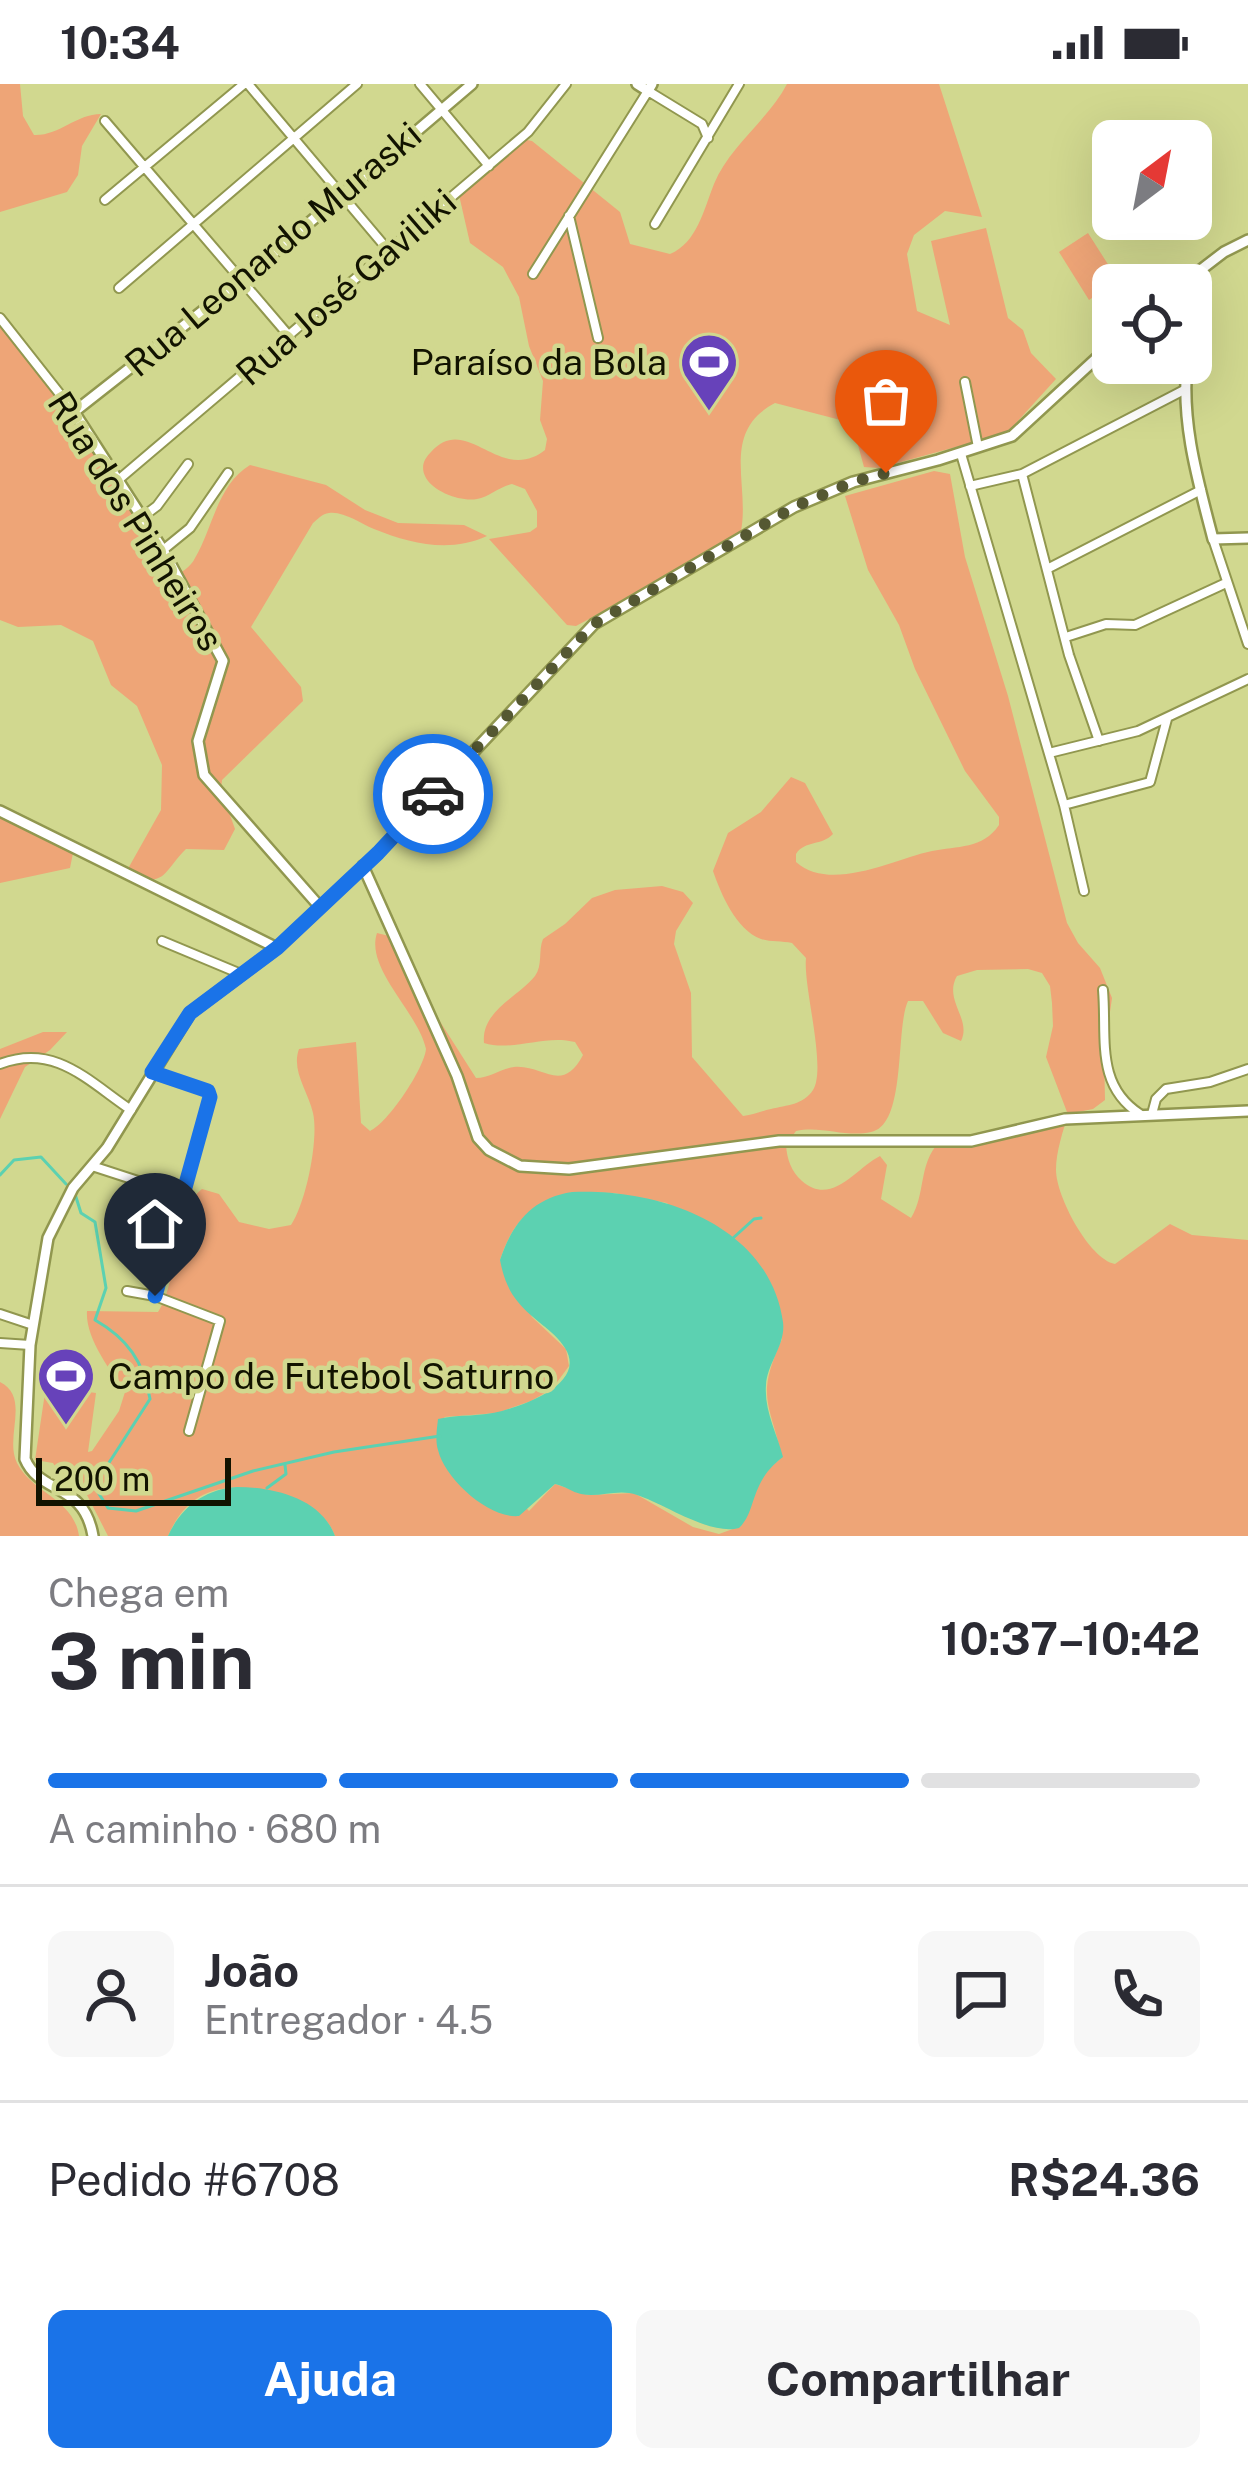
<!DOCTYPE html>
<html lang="pt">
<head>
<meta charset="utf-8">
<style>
	:root { --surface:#fff; --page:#f7f7f7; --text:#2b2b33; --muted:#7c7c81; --line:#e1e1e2; --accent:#1a73e8 }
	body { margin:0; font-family:"Public Sans",sans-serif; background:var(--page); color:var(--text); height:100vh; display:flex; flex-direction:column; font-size:45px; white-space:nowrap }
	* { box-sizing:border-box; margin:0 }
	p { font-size:39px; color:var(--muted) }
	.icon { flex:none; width:66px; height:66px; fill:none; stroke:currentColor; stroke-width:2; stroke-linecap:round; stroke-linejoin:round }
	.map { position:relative; height:1452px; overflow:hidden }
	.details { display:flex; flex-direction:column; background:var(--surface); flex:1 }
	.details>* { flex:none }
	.needle { width:78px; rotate:32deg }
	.buttons { position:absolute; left:1092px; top:36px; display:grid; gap:24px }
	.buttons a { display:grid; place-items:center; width:120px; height:120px; border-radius:18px; background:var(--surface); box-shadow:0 12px 48px #0002; font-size:60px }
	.scale { position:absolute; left:36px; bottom:30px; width:195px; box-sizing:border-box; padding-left:12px; border:6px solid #121300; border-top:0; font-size:33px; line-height:42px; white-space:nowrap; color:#121300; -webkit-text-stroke:9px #d1d88f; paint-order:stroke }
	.pin { position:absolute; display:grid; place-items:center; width:102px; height:102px; color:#fff; margin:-123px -51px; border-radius:50% 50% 50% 0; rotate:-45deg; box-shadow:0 0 12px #0007 }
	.pin .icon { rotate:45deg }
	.courier { position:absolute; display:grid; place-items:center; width:120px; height:120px; margin:-60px; border:9px solid #1a73e8; border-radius:50%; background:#fff; color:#222; box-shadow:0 3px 15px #0007 }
	.summary em { font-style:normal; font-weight:700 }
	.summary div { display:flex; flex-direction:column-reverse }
	.summary { display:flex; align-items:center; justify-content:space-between; height:204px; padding:0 48px }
	h1 { font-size:78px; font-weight:700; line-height:90px }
	.bar { display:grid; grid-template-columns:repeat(4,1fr); gap:18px 12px; align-content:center; height:144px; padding:0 48px }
	.bar i { height:15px; border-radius:9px; background:var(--line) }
	.bar .active { background:var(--accent) }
	.bar p { grid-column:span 4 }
	.line { display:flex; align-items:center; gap:30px; padding:0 48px; border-top:3px solid var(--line) }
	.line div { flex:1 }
	.round { display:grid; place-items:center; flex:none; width:126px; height:126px; border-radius:18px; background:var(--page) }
	.primary-button { display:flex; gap:24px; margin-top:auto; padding:24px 48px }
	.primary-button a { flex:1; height:138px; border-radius:18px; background:var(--accent); color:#fff; font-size:48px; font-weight:700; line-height:138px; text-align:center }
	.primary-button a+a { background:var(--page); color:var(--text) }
	.status { display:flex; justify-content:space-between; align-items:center; height:84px; padding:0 60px; background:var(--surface); direction:ltr }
	.status svg { height:33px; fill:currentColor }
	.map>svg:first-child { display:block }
	.green { fill:#eea577; fill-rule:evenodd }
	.water { fill:#5cd1b1 }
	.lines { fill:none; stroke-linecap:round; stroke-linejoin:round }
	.stream { stroke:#5cd1b1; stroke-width:3 }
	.street-casing { stroke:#91974f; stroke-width:12 }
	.secondary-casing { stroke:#91974f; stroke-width:14 }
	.street { stroke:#fff; stroke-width:8 }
	.secondary { stroke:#fff; stroke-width:9 }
	.done { stroke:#555832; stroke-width:12; stroke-dasharray:0 21.6 }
	.route { stroke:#1a73e8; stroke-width:15 }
	.labels { text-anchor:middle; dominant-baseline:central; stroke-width:9; stroke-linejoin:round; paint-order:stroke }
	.street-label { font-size:36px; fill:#121300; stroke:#d1d88f }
	.poi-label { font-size:36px; fill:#121300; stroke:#d1d88f; text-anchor:end }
</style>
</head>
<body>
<div class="status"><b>10:34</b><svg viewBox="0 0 49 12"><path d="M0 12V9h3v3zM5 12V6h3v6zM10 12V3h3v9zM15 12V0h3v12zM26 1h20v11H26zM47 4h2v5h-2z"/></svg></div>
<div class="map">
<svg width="1248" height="1452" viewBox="0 0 1248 1452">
	<rect width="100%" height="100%" fill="#d1d88f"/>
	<path class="green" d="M0,0H20L23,32L34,51C59,52 76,30 101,30L82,62L78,91L67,108L0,128Z
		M787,0H939L982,133L945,127L914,151L907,170L917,227L950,241L931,157L986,144L1008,234L1023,246L1031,269L1056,295L1007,349L879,384L864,383L852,339L775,319C720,348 750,400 741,447L589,535L576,542L567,541L489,455L530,448L537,443V427L525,405L512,400C499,403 489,413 477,415C461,418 434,408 426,394C420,383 424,375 431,368C457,339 481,369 509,375C523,378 535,374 545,366L547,355L540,336L543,297L529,262L519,213L503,183L470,159L459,111L522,55L532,57L620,128L630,160L670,170C697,159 704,125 714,100C729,63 768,36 787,0Z
		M1088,149L1118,196L1089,216L1059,168Z
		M0,230L69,325L173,494C181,488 191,483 195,474C213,444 217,401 250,381L326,401L365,426L398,439L464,441L487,452C450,469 411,460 374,445C361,440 344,427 329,429C322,430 319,434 313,439L251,543L301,603L303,617L222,696L221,706L235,745L224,766L186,765C161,790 167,804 125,790L161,726L162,681L137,622L111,601L93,557L61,541L18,543L0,536Z
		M934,387L950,390L965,473L1008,612L1067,839L1078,859L1100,884L1112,914L1104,970L1105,1016L1093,1025L1068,1030C1063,1048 1056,1067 1056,1086C1056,1112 1089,1175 1115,1180L1170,1140L1192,1151L1248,1156V1452H335C327,1431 312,1423 292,1416C241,1397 193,1394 168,1452H108L87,1411L60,1391L53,1379L35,1376L46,1302L96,1309L88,1368L92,1367L119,1327L125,1308C111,1287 85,1254 87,1227L158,1228C179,1196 173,1126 202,1105L219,1110L239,1138L269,1145L291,1141C306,1119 319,1055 313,1029C308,1007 291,987 299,965L356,958L361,1039L370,1047C388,1039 424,985 426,965C418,928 365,885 377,849L389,852L397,860L418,903L476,994C490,994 500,985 514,983C543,980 562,1011 583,971L575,958C545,950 512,968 484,959C481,927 517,914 535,892C543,881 538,867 543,855L565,840L592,814L615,806L662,802L683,808L693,819L676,847L674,860L691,909L692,973L743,1032C754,1031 761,1027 771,1025C787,1021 803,1021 813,1006C827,984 803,903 806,874L792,859C782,857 770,858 761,855C736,846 721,810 713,787L728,749L761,728L791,693L805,699L833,750C822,762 805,756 796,770V778C831,809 894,775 932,767C957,762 983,765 999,741V733L965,687L915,585L899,541L868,486L845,412ZM1028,885L1042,889L1050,902L1052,919L1053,942L1046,973L1067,1028L939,1058C918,1081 926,1110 911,1134L881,1115L887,1081L880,1072C856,1084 832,1123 802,1097C791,1087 787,1075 786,1061L796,1047C821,1041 846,1054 871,1048C907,1041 895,945 908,917H923L943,949L961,957C972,935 943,916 957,892L977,886ZM572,1108L614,1109L667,1119L782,1255C756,1313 769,1317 782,1373L762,1391L741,1442L719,1450L693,1443L634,1409L588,1411L555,1400L529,1427L444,1333L497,1329L531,1317L552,1305L569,1282L566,1265L532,1233L500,1176C515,1132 530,1124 572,1108Z
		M0,721L74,764L70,784L0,799Z
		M43,948H67L50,966L25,983L0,1035V965Z
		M0,1298C31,1314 4,1353 17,1379C32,1409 74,1415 79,1452H0Z"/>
	<path class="water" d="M572,1108C658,1104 769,1140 783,1238C786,1261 767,1279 766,1301C764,1327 777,1349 783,1373C749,1398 757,1428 739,1444C710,1452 663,1419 637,1411C618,1404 600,1414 581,1410C572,1408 565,1402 555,1400L519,1432C489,1435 445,1395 438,1366C435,1356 437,1345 438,1335C459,1330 481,1333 502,1327C526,1320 587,1299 565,1264C554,1246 531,1235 518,1218C508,1206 503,1192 500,1176C512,1140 532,1114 572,1108Z
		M237,1403C273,1403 321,1414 335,1452H168C181,1423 205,1405 237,1403Z"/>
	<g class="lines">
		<path class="stream" d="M0,1091L14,1076L41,1073L66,1100
			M75,1110L81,1129L95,1138L106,1204L95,1236C127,1254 144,1278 150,1315L94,1402L108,1424L136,1427L253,1387L334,1368L440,1352
			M732,1155L754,1135L761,1134
			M267,1404L286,1390L285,1381"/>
		<g class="street-casing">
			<path id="street" d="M248,0L388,166
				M420,0L489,82
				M105,37L290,253
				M105,116L244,0
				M569,132L598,254
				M655,140L739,0
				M533,190L648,7L702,40L708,54
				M119,204L357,0
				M0,234L74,328
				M965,298L978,363
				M961,370L1064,721L1084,807
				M1022,390L1069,571L1099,657
				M117,397L528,48L566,0
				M970,402L1022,390L1184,306
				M141,434L157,422L188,380
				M1213,455L1248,560
				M163,466L190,444L228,389
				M1047,485L1201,406
				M1066,553L1106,540L1135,541L1226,499
				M1049,669L1138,647L1248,595
				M1064,721L1150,698L1167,635
				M162,857L241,890
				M1103,906C1107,954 1095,1001 1140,1030
				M0,980C55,959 88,997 131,1026
				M152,989L208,1007L210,1013L155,1212
				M1152,1030L1156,1015L1166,1005L1210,998L1248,985
				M92,1082L181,1111
				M127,1207L155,1212L220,1237L189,1347
				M0,1230L33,1241
				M0,1259L30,1261"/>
		</g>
		<g class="secondary-casing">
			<path id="secondary" d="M637,0L648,7L652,0
				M1181,201L1224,168L1248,156
				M1191,237L1195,207L1193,191
				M1187,279C1181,340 1198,397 1213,455L1248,454
				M0,727L277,864
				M363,782L457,992L478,1054L489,1066L520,1082L569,1085L779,1057H971L1065,1035L1248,1027
				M320,823L204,691L198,657L223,577L163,466L74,328L242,196L472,0
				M93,1452C84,1398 40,1411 25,1375L30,1261L48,1154L73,1104L107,1064L190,929L277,864L378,769L594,540L794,423L853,398L938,376L1012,352L1113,259"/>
		</g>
		<use href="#street" class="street"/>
		<use href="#secondary" class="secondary"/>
	</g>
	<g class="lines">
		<path class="done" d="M433,710L594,540L794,423L853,398L886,389"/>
		<path class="route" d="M155,1212L210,1013L208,1007L152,988L190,929L277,864L378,769L433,710"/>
	</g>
	<defs>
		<g id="stadium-pin" transform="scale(3)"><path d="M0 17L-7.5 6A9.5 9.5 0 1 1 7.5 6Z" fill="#6742ba" stroke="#d1d88f"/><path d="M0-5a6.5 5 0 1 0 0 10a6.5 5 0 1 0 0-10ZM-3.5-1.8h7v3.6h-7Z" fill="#fff"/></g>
	</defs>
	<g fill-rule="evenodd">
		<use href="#stadium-pin" x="709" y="278"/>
		<use href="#stadium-pin" x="66" y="1292"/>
	</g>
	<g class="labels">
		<g class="street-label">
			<text transform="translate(273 165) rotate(-40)">Rua Leonardo Muraski</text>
			<text transform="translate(346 203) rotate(-41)">Rua José Gaviliki</text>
			<text transform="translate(136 437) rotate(58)">Rua dos Pinheiros</text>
		</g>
		<g class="poi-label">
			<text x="667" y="278">Paraíso da Bola</text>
			<text x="108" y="1292" text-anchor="start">Campo de Futebol Saturno</text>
		</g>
	</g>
</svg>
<div class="buttons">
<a><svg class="needle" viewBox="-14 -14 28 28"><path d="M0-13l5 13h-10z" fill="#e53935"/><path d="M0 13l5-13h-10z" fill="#7c7c81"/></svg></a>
<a><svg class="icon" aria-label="locate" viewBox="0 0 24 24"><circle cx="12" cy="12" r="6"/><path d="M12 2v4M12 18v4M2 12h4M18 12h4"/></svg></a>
</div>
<div class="scale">200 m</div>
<div class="pin" style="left:886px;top:389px;background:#ea580c"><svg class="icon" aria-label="bag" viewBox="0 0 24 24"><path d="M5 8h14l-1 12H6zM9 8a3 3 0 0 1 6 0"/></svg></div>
<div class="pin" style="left:155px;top:1212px;background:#1f2937"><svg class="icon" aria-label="home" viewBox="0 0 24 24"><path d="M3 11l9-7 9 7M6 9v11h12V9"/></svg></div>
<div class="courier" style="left:433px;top:710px"><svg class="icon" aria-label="car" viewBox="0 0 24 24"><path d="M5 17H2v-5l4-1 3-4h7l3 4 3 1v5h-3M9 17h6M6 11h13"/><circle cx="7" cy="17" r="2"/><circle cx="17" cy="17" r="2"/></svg></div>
</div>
<section class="details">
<div class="summary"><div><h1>3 min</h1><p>Chega em</p></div><em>10:37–10:42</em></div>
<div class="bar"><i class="active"></i><i class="active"></i><i class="active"></i><i></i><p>A caminho · 680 m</p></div>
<div class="line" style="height:216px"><a class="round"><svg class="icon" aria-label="person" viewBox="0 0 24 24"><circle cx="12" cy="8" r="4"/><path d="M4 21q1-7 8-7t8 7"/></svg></a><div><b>João</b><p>Entregador · 4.5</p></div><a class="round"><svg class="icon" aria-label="chat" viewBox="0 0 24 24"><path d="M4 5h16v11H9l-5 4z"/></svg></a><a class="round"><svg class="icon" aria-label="phone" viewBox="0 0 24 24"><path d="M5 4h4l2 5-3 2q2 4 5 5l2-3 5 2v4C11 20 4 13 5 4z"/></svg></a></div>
<div class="line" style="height:156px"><div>Pedido #6708</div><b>R$24.36</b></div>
<div class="primary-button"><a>Ajuda</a><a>Compartilhar</a></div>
</section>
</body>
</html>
